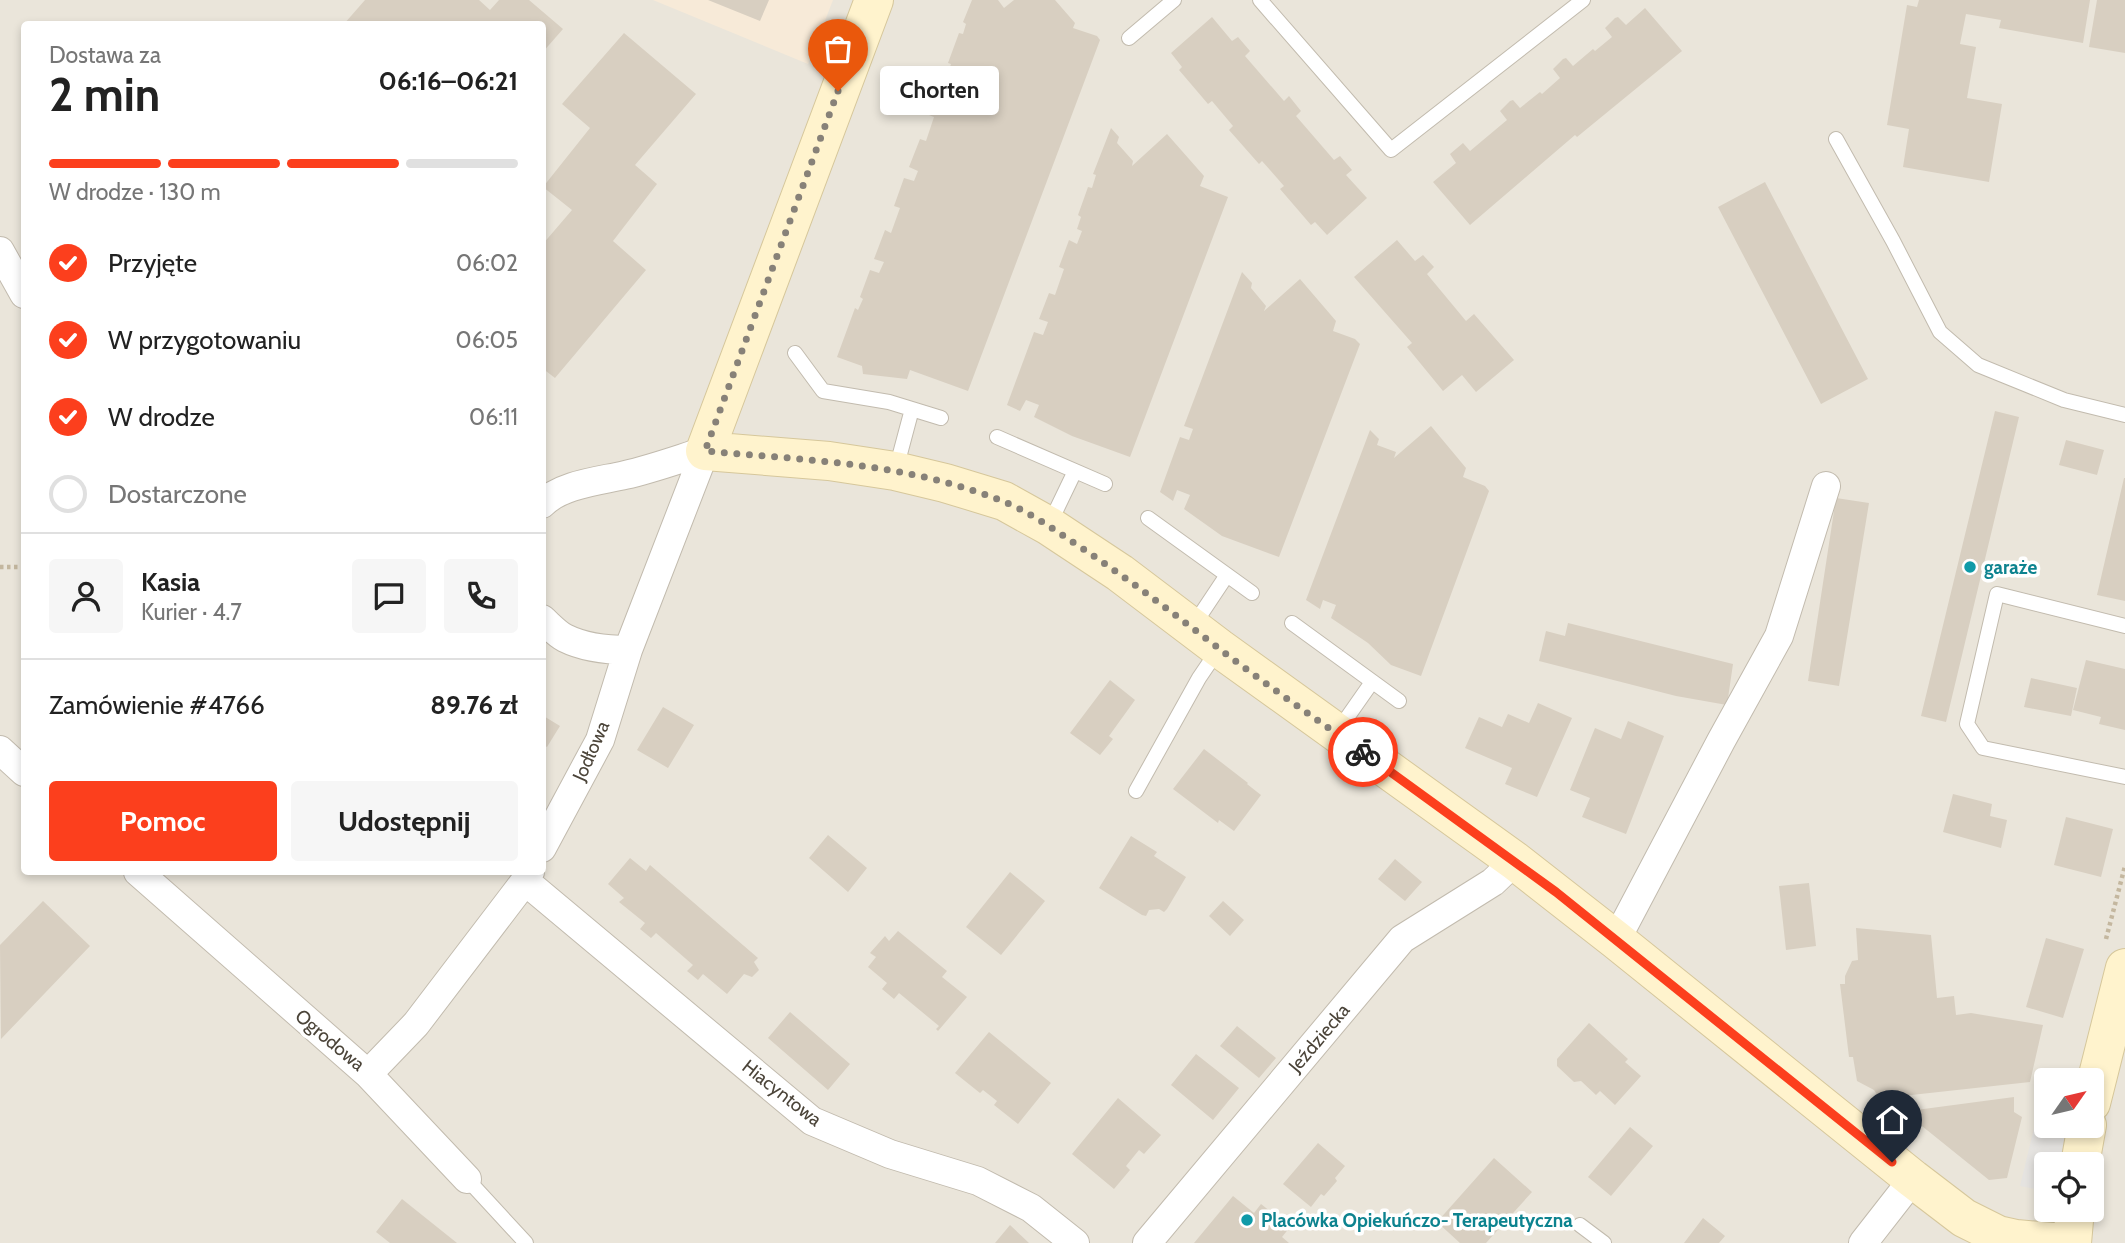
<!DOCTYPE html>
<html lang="pl">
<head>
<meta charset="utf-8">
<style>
	:root { --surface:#fff; --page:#f6f6f6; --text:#222; --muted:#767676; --line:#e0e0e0; --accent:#fc3f1d }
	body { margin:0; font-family:Cabin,sans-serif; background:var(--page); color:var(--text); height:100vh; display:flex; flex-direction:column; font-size:26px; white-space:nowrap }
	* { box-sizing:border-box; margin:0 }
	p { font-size:23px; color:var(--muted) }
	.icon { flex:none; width:38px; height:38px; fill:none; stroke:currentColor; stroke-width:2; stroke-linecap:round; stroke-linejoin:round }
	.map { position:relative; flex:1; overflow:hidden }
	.sheet { position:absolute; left:21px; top:21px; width:525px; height:854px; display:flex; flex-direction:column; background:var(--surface); border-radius:7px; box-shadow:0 4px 10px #0003 }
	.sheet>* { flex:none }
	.needle { width:46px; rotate:56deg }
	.fabs { position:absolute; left:2034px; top:1068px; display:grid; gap:14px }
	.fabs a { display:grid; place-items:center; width:70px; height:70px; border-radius:7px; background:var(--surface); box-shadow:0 4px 10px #0003; font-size:35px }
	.pin { position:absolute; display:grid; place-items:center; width:60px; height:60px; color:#fff; margin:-72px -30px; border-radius:50% 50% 50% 0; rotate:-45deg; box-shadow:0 0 7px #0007 }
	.pin .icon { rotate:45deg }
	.courier { position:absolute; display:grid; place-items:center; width:70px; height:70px; margin:-35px; border:5px solid #fc3f1d; border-radius:50%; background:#fff; color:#222; box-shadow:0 2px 9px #0007 }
	.bubble { position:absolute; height:49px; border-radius:7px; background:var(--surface); box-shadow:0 4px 10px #0003; font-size:23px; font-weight:700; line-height:49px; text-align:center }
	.overview em { font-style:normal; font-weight:700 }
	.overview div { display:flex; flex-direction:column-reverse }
	.overview { display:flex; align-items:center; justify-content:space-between; height:119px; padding:0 28px }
	h1 { font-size:46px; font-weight:700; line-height:52px }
	.bar { display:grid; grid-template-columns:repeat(4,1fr); gap:10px 7px; align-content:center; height:84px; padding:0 28px }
	.bar i { height:9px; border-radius:5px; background:var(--line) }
	.bar .active { background:var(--accent) }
	.bar p { grid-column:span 4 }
	.line { display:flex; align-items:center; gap:18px; padding:0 28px; border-top:2px solid var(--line) }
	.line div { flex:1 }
	.round { display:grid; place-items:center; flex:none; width:74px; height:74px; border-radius:7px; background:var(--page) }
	ol { padding:0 28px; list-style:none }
	li { display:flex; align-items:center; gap:21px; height:77px }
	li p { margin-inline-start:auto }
	li .icon { padding:7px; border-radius:50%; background:var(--accent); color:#fff; stroke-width:4 }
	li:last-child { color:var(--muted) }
	li i { width:38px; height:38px; border:4px solid var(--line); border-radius:50% }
	.action { display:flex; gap:14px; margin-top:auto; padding:14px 28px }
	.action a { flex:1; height:80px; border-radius:7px; background:var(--accent); color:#fff; font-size:28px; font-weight:700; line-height:80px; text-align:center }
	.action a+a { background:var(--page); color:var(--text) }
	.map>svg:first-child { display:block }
	.residential { fill:#eae5da; fill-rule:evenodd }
	.commercial { fill:#f7ead8 }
	.parking { fill:#e5e3e0 }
	.building { fill:#d8cfc1 }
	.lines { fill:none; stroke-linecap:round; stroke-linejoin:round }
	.lane-casing { stroke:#c2bbae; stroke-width:16 }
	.street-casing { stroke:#c2bbae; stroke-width:30 }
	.secondary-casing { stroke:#d6c79b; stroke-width:40 }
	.path { stroke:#c4b79f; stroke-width:4.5; stroke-dasharray:3.5 3.5; stroke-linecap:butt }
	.lane { stroke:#fff; stroke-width:14 }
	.street { stroke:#fff; stroke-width:28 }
	.secondary { stroke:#fff3cd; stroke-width:38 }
	.done { stroke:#878178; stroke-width:7; stroke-dasharray:0 12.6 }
	.route { stroke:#fc3f1d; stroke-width:9 }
	.culture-dot { fill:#0f9aa8; stroke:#fff; stroke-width:2.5 }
	.labels { text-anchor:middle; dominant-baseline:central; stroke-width:7; stroke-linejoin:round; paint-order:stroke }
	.culture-label { font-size:19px; font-weight:bold; fill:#0d838f; stroke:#fff; text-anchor:start }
	.street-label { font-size:19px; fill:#4b4439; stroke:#fff }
</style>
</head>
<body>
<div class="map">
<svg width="2125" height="1243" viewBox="0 0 2125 1243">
	<rect width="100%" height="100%" fill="#f6f3ec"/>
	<path class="residential" d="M0,0H2125V1243H0ZM24,24H542V872H24ZM2046,1080H2091V1125H2046ZM2046,1164H2091V1209H2046Z"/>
	<path class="commercial" d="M653,0H833L808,64Z"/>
	<path class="parking" d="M2037,1116L2046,1117V1125H2087L2080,1164H2046V1191L2020,1186Z"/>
	<path class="building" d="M365,0H479L490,10L499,0H529L563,29L542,53V24H344Z
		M708,0H769L760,21Z
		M972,0H998L1004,8L1014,0H1055L1075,23L1073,28L1097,36L1100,40L968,391L910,370L907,379L863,374L862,366L837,357L855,308L858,310L863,299L860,297L870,270L879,273L884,262L874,259L885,230L891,233L900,208L894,206L904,178L914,181L918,171L909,167L920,139L926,141L934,117L929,115L939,86L948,89L952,78L947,76L951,64L948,63L959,33L963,34L966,24L963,22Z
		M1919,0H2090L2083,43L1999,28L2001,20L1966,14L1960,44L1976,47L1967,98L2002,104L1989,182L1903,167L1909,129L1887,125L1907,5L1917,7Z
		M2097,0H2125V53L2089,47Z
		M1645,8L1682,51L1577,137L1575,135L1470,225L1433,182L1456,163L1450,154L1463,143L1470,151L1507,120L1500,111L1510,101L1513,100L1520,108L1540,92L1542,94L1560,78L1553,69L1563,59L1566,58L1573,66L1593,49L1595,51L1612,37L1605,28L1615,18L1618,17L1626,25Z
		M1212,17L1232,41L1238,37L1250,51L1245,56L1284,101L1289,96L1301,111L1296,116L1334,160L1340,156L1352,170L1346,175L1367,198L1327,235L1315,222L1311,225L1280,189L1284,186L1262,161L1259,164L1229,130L1233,126L1212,101L1208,104L1179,70L1182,67L1171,53Z
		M624,33L696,94L635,165L657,184L613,241L646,270L555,378L542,368V245L572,210L543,187L590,128L562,104Z
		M1111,128L1119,137L1117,143L1133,161L1132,166L1167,134L1204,176L1200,186L1228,197L1130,457L1072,436L1034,417L1039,405L1026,400L1020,411L1007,405L1034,332L1043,335L1048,322L1039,319L1049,293L1055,295L1064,269L1059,267L1069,240L1077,244L1082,231L1077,229L1081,217L1078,215L1088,187L1092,188L1096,175L1093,174Z
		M1765,182L1868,379L1821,404L1718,207Z
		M1397,240L1415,261L1423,255L1434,267L1427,274L1466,321L1474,314L1514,360L1476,392L1462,375L1443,391L1407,347L1412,343L1354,277Z
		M1242,272L1252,283L1251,288L1266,306L1264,311L1300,279L1336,321L1333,331L1355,339L1360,344L1279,557L1222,536L1184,509L1190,495L1177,490L1173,501L1160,492L1180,437L1189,440L1193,429L1184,426Z
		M1995,411L2019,417L1946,722L1921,716Z
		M1431,426L1466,468L1463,477L1485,486L1489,491L1421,676L1391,665L1368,643L1331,618L1336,605L1323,600L1320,609L1306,600L1370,430L1379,439L1377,445L1396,452L1394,458Z
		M2066,440L2104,450L2097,475L2059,465Z
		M2124,478H2125V601L2097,595Z
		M1836,498L1869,503L1839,686L1808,681Z
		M1568,623L1733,664L1727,705L1676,696L1539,661L1546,631L1565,636Z
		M2086,660L2125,669V730L2099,724L2101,717L2073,710Z
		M2031,678L2077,688L2071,716L2024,707Z
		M1110,680L1135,700L1109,736L1113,739L1100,755L1070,733Z
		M1538,703L1572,718L1537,797L1505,784L1512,768L1465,748L1479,717L1502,727L1508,714L1529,723Z
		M663,707L694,725L668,768L637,750Z
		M542,715L560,726L547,747L542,744Z
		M1628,721L1664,736L1626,834L1582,817L1590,798L1570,790L1595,728L1621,739Z
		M1204,749L1248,783L1247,784L1261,795L1234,831L1219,820L1218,823L1173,789Z
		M1953,794L1992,804L1990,816L2007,820L2001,848L1943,832Z
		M2066,817L2113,829L2101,877L2054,865Z
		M828,835L867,868L848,892L809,858Z
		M1131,836L1157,852L1154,856L1186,877L1167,909L1164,912L1159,909L1149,910L1146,916L1142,915L1099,888Z
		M630,858L646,871L650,865L758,958L754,962L759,970L752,977L744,974L727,994L703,974L698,980L687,971L693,965L656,933L651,938L640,929L645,923L619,902L624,898L608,884Z
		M1395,859L1422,882L1405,901L1378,879Z
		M1010,872L1045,901L1001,955L966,927Z
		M1809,883L1816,946L1786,950L1779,886Z
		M43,901L90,946L1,1039L0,945Z
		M1223,901L1244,920L1230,936L1209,916Z
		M1856,928L1931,935L1937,998L1954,996L1956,1015L1971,1013L2043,1025L2030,1082L1884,1098L1878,1096L1874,1090L1857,1081L1853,1057H1849L1840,984H1845V976L1852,961L1858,960Z
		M898,931L947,971L942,977L967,997L938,1031L936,1029L939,1026L899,993L894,999L882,989L887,983L868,967L876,957L870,953L885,936L889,941Z
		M2046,938L2084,949L2063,1018L2026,1007Z
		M790,1012L850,1064L828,1090L768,1038Z
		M1589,1023L1628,1059L1625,1062L1641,1076L1615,1105L1600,1091L1596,1095L1581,1081L1574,1082L1557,1066V1059Z
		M1237,1026L1276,1058L1259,1078L1220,1046Z
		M989,1032L1051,1083L1018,1124L994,1105L997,1101L983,1090L980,1093L955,1073Z
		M1196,1054L1239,1088L1213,1120L1171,1085Z
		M2014,1097V1112L2022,1117L2007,1178L1989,1180L1912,1118L1916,1110Z
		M1118,1098L1161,1135L1144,1154L1139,1150L1126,1166L1130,1170L1114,1189L1072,1154Z
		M1630,1127L1653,1146L1611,1196L1588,1177Z
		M1318,1143L1345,1166L1335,1178L1337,1181L1324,1196L1321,1194L1311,1207L1283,1184Z
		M1494,1158L1532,1192L1486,1243H1460L1437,1222Z
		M1233,1196L1254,1213L1261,1204L1290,1227L1282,1237L1289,1243H1194Z
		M402,1199L457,1243H390L376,1232Z
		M1703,1218L1725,1236L1719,1243H1684Z
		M1010,1225L1029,1243H995Z"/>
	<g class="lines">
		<g class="lane-casing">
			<path id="lane" d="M1260,0L1391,150L1583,0
				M1129,38L1174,0
				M1836,139L1893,241L1940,332L1978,365L2064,400L2125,415
				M795,353L823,391L889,402L941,418
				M997,437L1105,484
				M896,469L912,409
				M1148,518L1252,593
				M1050,523L1075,471
				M1292,623L1399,701
				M1193,626L1227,575
				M2125,626L1997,594L1967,724L1983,748L2125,777
				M1337,732L1372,682
				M1136,791L1199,678L1218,650
				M467,1179L526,1243
				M1580,1225L1604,1243"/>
		</g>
		<g class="street-casing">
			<path id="street" d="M0,251L24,294
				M542,504C562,484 600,481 625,475C652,469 679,459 705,451
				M542,619C549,625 557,634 565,638C583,647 608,650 628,650
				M0,750L24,772
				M542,848L600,740L628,650L705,451
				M138,872L368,1074L416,1024L525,881L530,872
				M525,881L812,1121L890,1154L978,1181L1031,1208L1075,1243
				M1616,940L1721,741L1779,636L1826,486
				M368,1074L467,1179
				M1147,1243L1402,939L1493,882L1515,861
				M1863,1243L1913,1179"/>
		</g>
		<g class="secondary-casing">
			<path id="secondary" d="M874,0L705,451L829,461L895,471L945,483L1004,501L1049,526L1120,573L1219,648L1515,861L1616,940L1913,1179L1964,1218L1998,1235L2016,1239L2064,1243
				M2091,1103L2125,968
				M2080,1164L2087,1125
				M2072,1243L2075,1209"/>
		</g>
		<path class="path" d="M0,567H24
			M2106,939L2125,866"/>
		<use href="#lane" class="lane"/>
		<use href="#street" class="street"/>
		<use href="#secondary" class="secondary"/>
	</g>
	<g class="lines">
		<path class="done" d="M838,91L705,451C805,460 908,463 1002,501C1026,510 1049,526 1071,541C1122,574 1169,610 1217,647C1264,683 1314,718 1363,752"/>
		<path class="route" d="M1363,752L1556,892L1892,1162"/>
	</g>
	<g class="culture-dot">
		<circle cx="1970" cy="567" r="7"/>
		<circle cx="1247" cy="1220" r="7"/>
	</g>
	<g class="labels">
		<g class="culture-label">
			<text x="1984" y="567">garaże</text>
			<text x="1261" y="1220">Placówka Opiekuńczo- Terapeutyczna</text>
		</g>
		<g class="street-label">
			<text transform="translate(591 751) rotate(-66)">Jodłowa</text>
			<text transform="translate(1319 1038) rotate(-50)">Jeździecka</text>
			<text transform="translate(330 1040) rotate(40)">Ogrodowa</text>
			<text transform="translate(782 1093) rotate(38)">Hiacyntowa</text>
		</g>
	</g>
</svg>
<div class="fabs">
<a><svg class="needle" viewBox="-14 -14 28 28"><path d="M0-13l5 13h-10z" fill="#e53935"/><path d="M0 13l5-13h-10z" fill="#767676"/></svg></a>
<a><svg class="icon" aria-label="locate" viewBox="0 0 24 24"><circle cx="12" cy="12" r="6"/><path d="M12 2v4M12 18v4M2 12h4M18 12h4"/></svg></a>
</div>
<div class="pin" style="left:838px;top:91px;background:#ea580c"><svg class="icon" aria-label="bag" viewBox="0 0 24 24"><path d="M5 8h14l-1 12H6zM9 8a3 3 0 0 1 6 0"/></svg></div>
<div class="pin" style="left:1892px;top:1162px;background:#1f2937"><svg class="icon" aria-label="home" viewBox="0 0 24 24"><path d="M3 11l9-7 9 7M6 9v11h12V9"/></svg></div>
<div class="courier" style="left:1363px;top:752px"><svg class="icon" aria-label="bike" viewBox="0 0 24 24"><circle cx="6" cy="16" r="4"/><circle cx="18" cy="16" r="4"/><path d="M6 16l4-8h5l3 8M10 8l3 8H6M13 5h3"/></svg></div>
<div class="bubble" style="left:880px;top:66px;width:119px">Chorten</div>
<section class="sheet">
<div class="overview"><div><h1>2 min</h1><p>Dostawa za</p></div><em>06:16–06:21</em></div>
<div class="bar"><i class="active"></i><i class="active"></i><i class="active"></i><i></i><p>W drodze · 130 m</p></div>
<ol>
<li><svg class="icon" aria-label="check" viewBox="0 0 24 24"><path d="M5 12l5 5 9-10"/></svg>Przyjęte<p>06:02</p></li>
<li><svg class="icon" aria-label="check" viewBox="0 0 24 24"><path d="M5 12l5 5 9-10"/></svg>W przygotowaniu<p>06:05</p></li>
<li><svg class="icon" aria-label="check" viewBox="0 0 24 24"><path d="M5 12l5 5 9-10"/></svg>W drodze<p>06:11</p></li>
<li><i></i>Dostarczone</li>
</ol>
<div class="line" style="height:126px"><a class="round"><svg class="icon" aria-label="person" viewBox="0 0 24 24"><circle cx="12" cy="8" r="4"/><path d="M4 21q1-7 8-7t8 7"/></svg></a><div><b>Kasia</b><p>Kurier · 4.7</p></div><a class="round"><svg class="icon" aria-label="chat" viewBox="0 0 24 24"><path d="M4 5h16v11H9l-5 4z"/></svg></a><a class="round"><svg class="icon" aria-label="phone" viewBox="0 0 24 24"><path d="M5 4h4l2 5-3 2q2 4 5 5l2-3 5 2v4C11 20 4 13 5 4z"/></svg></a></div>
<div class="line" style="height:91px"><div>Zamówienie #4766</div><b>89.76 zł</b></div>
<div class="action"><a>Pomoc</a><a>Udostępnij</a></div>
</section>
</div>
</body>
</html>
